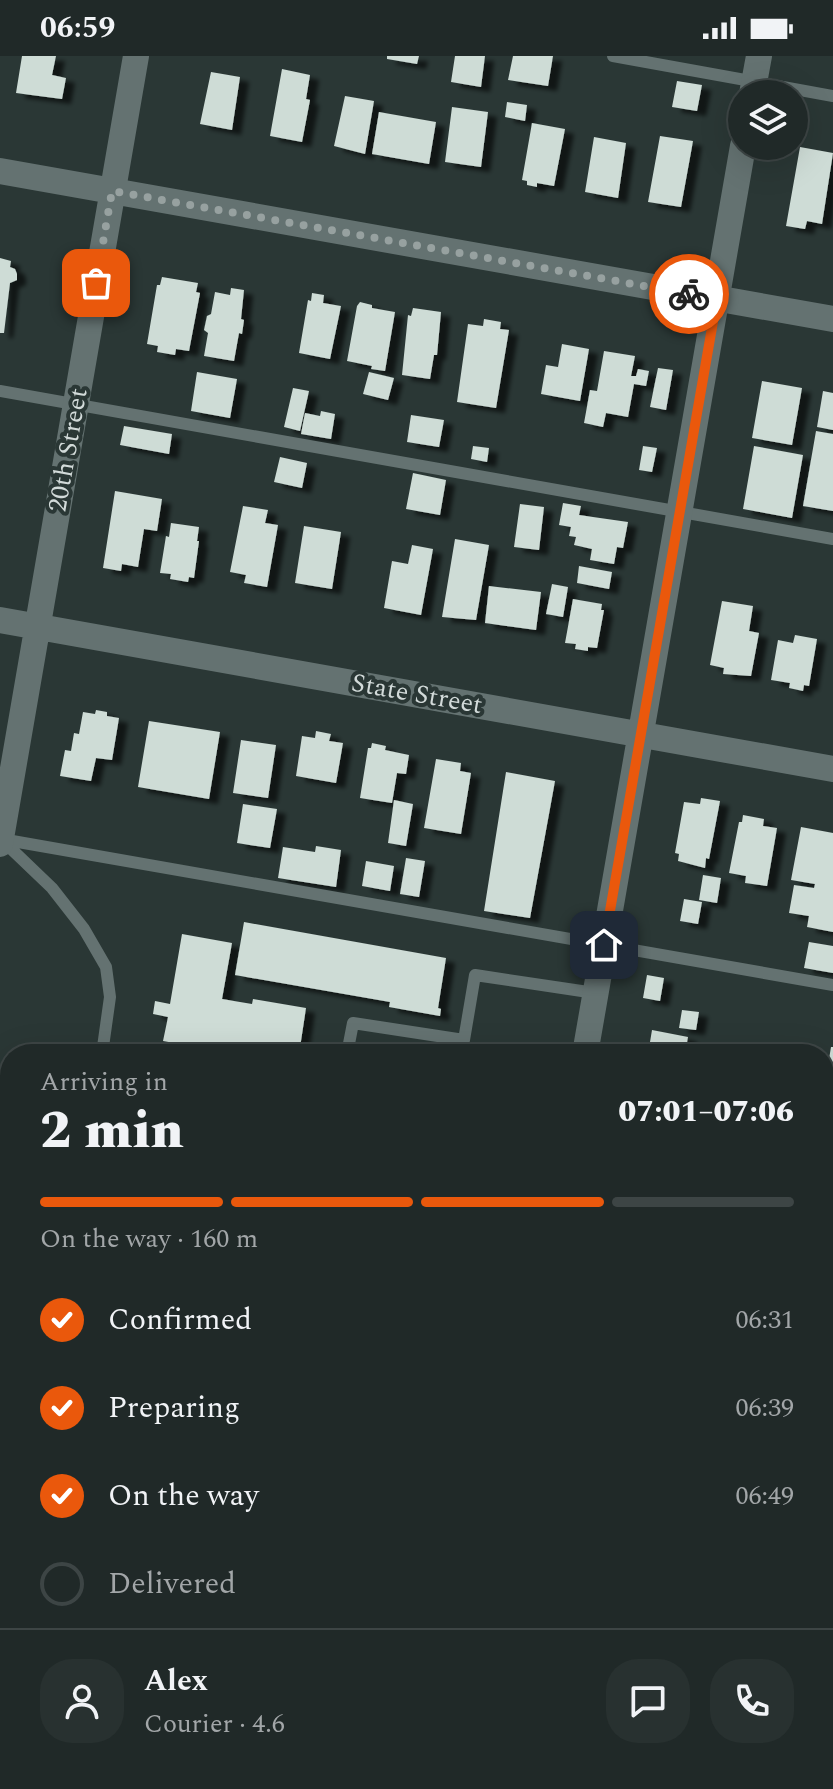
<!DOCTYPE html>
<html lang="en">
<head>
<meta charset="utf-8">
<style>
	:root { --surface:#202928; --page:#283130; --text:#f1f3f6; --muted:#a2a6a8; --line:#3d4545; --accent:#ea580c }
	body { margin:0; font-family:Spectral,serif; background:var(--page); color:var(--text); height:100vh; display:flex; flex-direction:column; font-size:30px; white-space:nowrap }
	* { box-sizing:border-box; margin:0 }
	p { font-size:26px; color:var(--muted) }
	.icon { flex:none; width:44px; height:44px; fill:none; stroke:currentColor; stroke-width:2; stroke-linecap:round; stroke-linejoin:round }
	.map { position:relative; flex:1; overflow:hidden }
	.details { position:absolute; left:0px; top:988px; width:834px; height:746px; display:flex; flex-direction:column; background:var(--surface); border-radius:32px 32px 0 0; box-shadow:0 8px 32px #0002,0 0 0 2px var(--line) }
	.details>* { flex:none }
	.fabs { position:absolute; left:728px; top:24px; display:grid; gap:16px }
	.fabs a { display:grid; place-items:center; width:80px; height:80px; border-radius:50%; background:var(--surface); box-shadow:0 8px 32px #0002,0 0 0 2px var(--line); font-size:40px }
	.pin { position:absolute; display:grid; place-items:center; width:68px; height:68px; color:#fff; margin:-34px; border-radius:16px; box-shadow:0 4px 12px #0006 }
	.courier { position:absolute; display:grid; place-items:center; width:80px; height:80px; margin:-40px; border:6px solid #ea580c; border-radius:50%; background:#fff; color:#222; box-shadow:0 2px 10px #0007 }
	.summary em { font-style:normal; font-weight:800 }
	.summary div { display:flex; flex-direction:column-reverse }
	.summary { display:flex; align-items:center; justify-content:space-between; height:136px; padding:0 40px }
	h1 { font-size:52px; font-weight:800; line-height:60px }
	.bar { display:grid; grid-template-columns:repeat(4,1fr); gap:12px 8px; align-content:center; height:96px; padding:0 40px }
	.bar i { height:10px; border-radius:6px; background:var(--line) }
	.bar .on { background:var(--accent) }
	.bar p { grid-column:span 4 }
	.line { display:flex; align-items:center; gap:20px; padding:0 40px; border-top:2px solid var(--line) }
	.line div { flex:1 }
	.round { display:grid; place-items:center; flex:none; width:84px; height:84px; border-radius:32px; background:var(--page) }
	ol { padding:0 40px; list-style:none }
	li { display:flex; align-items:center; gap:24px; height:88px }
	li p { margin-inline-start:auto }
	li .icon { padding:8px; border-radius:50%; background:var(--accent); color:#fff; stroke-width:4 }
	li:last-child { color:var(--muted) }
	li i { width:44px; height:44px; border:4px solid var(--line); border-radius:50% }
	.status { display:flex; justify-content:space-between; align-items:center; height:56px; padding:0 40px; background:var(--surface); direction:ltr }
	.status svg { height:22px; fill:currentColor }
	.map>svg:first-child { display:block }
	.building { fill:#cedcd6; filter:url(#shadow) }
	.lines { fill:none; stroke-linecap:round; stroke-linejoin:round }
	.lane { stroke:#647271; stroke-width:12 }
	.street { stroke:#647271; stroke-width:26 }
	.secondary { stroke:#647271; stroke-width:36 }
	.done { stroke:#97a1a0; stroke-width:8; stroke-dasharray:0 14.4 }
	.route { stroke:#ea580c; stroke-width:10 }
	.labels { text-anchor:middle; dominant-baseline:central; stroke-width:8; stroke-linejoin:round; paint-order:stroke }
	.street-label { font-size:26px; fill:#d2dad9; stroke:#2a3735 }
</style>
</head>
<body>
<div class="status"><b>06:59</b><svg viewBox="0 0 49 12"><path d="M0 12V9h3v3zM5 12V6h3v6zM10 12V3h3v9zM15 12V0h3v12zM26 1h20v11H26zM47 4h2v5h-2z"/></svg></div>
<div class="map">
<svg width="833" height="1733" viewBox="0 0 833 1733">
	<defs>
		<filter id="shadow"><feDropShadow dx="9" dy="5" stdDeviation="2" flood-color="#0009"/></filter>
	</defs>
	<rect width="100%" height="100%" fill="#2a3735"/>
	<path class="building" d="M22,0H56L52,19L66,22L62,43L16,37Z
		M387,0H419L417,8L387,3Z
		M455,0H485L481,31L451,26Z
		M513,0H553L548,30L508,24Z
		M282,13L310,19L306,43L310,44L302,86L270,80Z
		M211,16L240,21L232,74L200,68Z
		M677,25L702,29L697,55L672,51Z
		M345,40L374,45L365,98L334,90Z
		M507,46L527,49L525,65L505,61Z
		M452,51L488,56L481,111L445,106Z
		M379,56L436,66L429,108L372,98Z
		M532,67L565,73L554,130L537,127V131L527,129V125L522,124Z
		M660,80L693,85L681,151L648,146Z
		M594,81L626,87L618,142L585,136Z
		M800,91L833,97L822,168L807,165L805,173L786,170Z
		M0,202L11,205L10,211L15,213L17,218V224L10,227L4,277H0Z
		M162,221L198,227L196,236L200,237L189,295L176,293L175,299L157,296L158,290L147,288L157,229H160Z
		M231,232L244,234L241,263L244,264L242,278L239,277L234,305L204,300L208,277L204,274L207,260L211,258L215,236L230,239Z
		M312,237L324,239L323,247L341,250L330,303L299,297L308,244L311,245Z
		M360,246L372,249V252L395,256L385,315L371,313L372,310L347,305L357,250Z
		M413,252L441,256L437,299H434L430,323L402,319L408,259L411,260Z
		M484,263L501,266L500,273L509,274L496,352L457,346L468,268L483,270Z
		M562,288L589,293L580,345L541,338L546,309L558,311Z
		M604,295L635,300L631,320H636L638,313L649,315L646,330L634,328L628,361L606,357L603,371L584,367L590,334L597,335Z
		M658,312L673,314L666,354L650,351Z
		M197,316L237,323L230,362L191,355Z
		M369,316L394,322L388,344L363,338Z
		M762,325L802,332L792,389L752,382Z
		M293,332L309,335L300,375L284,371Z
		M823,335L833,337V374L817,371Z
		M321,355L335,358L331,383L301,378L305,357L320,360Z
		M411,359L444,364L439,391L407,386Z
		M124,370L172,378L169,398L120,389Z
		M816,375L833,378V455L803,450Z
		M473,390L489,392L487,406L471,403Z
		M643,390L657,392L652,416L639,414Z
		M754,390L803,399L792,462L743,453Z
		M280,401L307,407L302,432L274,426Z
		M413,417L446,424L440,459L406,453Z
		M115,435L162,443L157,475L144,473L138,511L122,508L121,515L103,512Z
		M563,447L581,450L579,459L628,466L623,492L617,491L614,508L590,504L592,493L574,489L576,481L569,480L571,471L559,469Z
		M520,448L544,451L539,494L514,491Z
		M243,450L268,454L265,467L278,469L267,531L244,527L246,519L230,516Z
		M171,467L199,471L197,485H199L194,522L189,521L188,526L170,523L171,518L160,517L166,480L169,481Z
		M304,470L341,476L332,533L295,527Z
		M455,483L489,489L476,564L442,561Z
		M412,489L433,493L421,559L384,552L392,505L408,508Z
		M579,510L612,516L609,533L577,527Z
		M552,528L568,531L563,561L546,558Z
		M489,530L541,536L536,574L485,567Z
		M573,543L602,548L601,554H604L597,592L588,591V595L575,593L576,588L565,587Z
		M722,545L753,550L749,575L759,577L751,620L723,618L724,612L710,609Z
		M795,579L817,583L809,630L804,629L803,635L789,632L790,627L771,624L778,584L793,587Z
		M96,654L107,656V660L119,662L112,704L96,702L91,725L60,720L65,694L71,695L74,677L79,678L83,656L95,658Z
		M149,665L220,676L209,743L138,731Z
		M316,675L331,678L329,685L343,687L336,727L296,720L302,680L315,682Z
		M241,684L276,689L268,742L233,737Z
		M372,687L386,690L385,694L409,699L406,718L397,717L392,747L360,742L368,692H371Z
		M436,703L461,707L460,715L471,717L461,778L424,772Z
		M506,716L555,725L530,862L484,855Z
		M701,742L720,745L709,803L706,802L705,812L678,805L679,798L675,797L684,746L700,748Z
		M394,744L413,748L406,790L388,787Z
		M243,748L277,753L270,792L237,787Z
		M743,759L764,763L763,770L777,772L767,830L745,827L746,820L729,817L739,766H742Z
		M801,771L833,777V876L807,871L809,860L789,857L794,829L814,832L815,828L791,824Z
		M316,790L341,794L336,831L278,822L283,791L315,796Z
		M406,802L425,805L419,841L400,838Z
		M366,805L394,810L390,835L362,830Z
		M703,819L721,822L717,847L699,844Z
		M684,843L702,846L698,868L680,865Z
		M244,866L446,902L438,952L441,953L440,960L389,951L390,946L235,919Z
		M182,878L232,887L222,943L252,948L253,943L306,952L299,998H236L163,985L168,961L153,958L155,945L170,948Z
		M809,886L833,890V917L804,912Z
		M647,919L664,922L660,945L643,942Z
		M682,954L699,956L696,974L679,972Z
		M652,974L688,981L685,998H648Z
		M774,987L793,991L792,998H772Z
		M831,991H833V1053L824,1051V1034Z
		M0,1191L10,1192V1220L0,1218Z
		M824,1247L833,1248V1337L824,1336Z
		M0,1286L10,1287L9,1314L0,1312Z
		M824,1487L833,1488L826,1539L824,1538Z
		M824,1679L833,1680V1733H814L816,1724H824Z
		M89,1724H111L154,1733H87Z
		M251,1724H274L272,1733H249Z
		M512,1724H570L568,1733H528L512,1728Z"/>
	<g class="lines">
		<path class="lane" d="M613,0L833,40
			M0,335L833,483
			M1,783L833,929
			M2,784L52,832L84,873L106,911L110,941L102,998
			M347,998L353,967L464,984L475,919L595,937
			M0,1237L10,1238
			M824,1384L833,1385
			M238,1733L239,1724
			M623,1733L624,1724"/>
		<path class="street" d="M752,38L759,0
			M0,115L833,263
			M0,564L833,713
			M0,788L136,0
			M585,998L743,90
			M0,1030L10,1032
			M824,1159L833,1161
			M33,1733L34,1724
			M456,1733L457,1724"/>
		<path class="secondary" d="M0,1456L10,1458
			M824,1603L833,1605"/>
	</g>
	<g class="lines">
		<path class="done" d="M96,227L112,135L689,238"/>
		<path class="route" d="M604,889L717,243L689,238"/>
	</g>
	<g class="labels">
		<g class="street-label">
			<text transform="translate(68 394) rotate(-80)">20th Street</text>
			<text transform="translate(417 638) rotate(10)">State Street</text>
		</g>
	</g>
</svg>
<div class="fabs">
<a><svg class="icon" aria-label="layers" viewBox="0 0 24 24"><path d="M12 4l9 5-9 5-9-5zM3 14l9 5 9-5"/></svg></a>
</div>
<div class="pin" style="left:96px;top:227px;background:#ea580c"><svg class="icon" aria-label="bag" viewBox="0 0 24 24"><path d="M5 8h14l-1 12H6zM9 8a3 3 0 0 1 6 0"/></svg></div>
<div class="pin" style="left:604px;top:889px;background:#1f2937"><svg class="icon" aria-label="home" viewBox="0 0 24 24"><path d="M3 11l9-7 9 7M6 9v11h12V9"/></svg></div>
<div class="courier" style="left:689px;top:238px"><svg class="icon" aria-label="bike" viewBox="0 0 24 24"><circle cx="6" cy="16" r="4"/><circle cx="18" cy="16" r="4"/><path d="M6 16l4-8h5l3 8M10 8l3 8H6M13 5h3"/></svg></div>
<section class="details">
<div class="summary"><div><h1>2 min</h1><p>Arriving in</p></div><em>07:01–07:06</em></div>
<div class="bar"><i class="on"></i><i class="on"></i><i class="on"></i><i></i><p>On the way · 160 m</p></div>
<ol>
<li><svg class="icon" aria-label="check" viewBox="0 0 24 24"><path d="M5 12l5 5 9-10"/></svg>Confirmed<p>06:31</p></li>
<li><svg class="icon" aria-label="check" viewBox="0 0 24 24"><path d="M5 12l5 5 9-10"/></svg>Preparing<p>06:39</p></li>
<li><svg class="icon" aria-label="check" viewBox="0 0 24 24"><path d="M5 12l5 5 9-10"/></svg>On the way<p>06:49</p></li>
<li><i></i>Delivered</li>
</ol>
<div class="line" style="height:144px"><a class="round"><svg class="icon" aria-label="person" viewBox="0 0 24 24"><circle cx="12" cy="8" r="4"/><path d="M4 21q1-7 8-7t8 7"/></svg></a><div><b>Alex</b><p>Courier · 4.6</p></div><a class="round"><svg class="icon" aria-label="chat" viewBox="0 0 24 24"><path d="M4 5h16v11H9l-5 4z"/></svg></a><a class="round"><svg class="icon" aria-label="phone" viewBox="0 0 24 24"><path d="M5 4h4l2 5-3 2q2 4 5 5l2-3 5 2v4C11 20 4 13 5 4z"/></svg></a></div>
</section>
</div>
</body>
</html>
